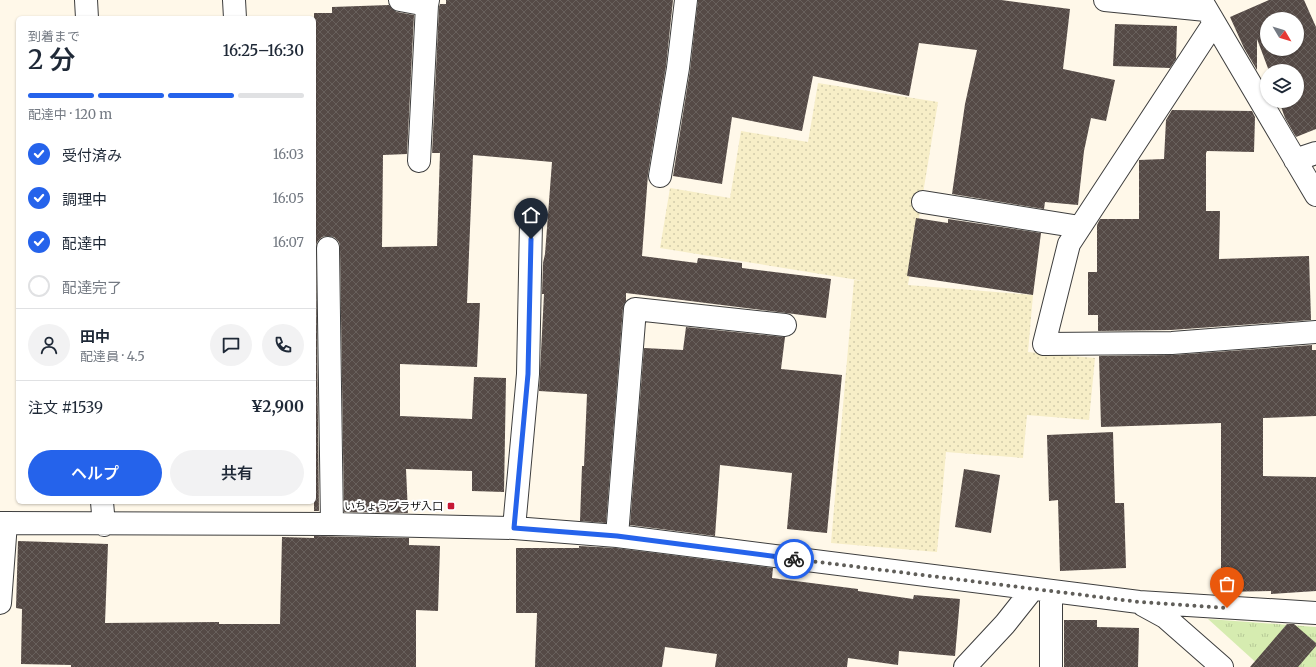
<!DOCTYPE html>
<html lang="ja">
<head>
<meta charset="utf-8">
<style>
	:root { --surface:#fff; --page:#f2f2f3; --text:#1f2937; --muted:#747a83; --line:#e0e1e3; --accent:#2563eb }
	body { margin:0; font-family:Merriweather,"Noto Sans JP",serif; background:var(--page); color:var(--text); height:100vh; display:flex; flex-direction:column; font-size:15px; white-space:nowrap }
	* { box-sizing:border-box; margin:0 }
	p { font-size:13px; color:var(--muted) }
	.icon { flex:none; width:22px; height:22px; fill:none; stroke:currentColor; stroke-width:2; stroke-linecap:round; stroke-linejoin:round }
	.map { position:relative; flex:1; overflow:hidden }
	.details { position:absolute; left:16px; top:16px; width:300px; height:488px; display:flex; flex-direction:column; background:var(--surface); border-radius:6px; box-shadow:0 1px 3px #0004 }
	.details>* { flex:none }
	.needle { width:26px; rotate:128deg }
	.tools { position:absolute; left:1260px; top:12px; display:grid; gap:8px }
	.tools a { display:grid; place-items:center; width:44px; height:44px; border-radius:50%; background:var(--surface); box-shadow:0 1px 3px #0004; font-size:20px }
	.pin { position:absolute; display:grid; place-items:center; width:34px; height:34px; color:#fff; margin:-41px -17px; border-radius:50% 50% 50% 0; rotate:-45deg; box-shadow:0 0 4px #0007 }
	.pin .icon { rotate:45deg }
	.courier { position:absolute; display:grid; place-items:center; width:40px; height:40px; margin:-20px; border:3px solid #2563eb; border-radius:50%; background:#fff; color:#222; box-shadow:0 1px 5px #0007 }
	.head em { font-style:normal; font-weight:600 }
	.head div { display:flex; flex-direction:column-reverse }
	.head { display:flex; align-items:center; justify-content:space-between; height:68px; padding:0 12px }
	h1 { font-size:26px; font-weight:600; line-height:30px }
	.bar { display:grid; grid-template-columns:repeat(4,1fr); gap:6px 4px; align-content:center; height:48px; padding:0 12px }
	.bar i { height:5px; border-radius:3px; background:var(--line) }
	.bar .selected { background:var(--accent) }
	.bar p { grid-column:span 4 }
	.line { display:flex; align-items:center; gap:10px; padding:0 12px; border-top:1px solid var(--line) }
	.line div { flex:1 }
	.round { display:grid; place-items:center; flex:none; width:42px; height:42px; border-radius:21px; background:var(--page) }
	ol { padding:0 12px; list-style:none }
	li { display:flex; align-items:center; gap:12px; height:44px }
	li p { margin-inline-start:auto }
	li .icon { padding:4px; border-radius:50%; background:var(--accent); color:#fff; stroke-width:4 }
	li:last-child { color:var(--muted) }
	li i { width:22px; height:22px; border:2px solid var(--line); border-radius:50% }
	.primary-button { display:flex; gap:8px; margin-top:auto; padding:8px 12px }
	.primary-button a { flex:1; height:46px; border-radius:24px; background:var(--accent); color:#fff; font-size:16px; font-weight:600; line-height:46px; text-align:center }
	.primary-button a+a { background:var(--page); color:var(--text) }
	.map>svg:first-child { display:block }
	.farmland { fill:url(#farmland-dots) }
	.grass { fill:url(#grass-tufts) }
	.building { fill:url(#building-cross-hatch); fill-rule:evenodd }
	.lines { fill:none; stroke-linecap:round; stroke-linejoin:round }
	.minor-casing { stroke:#3e3e3e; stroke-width:24 }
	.minor { stroke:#fff; stroke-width:22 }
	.done { stroke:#605e59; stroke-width:4; stroke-dasharray:0 7.2 }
	.route { stroke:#2563eb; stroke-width:5 }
	.poi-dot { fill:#c61834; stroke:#fff; stroke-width:1.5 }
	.labels { text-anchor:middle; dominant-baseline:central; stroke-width:4; stroke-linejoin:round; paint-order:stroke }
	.poi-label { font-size:11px; fill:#0b0b0b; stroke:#fff; text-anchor:end }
</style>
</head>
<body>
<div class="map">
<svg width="1316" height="667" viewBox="0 0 1316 667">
	<defs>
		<pattern id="farmland-dots" width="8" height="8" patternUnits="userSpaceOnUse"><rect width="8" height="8" fill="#f7eec7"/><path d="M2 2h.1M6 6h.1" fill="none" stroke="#d2cbaa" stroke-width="1.8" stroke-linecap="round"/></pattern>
		<pattern id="grass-tufts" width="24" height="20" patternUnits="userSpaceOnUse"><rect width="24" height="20" fill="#d6ecb0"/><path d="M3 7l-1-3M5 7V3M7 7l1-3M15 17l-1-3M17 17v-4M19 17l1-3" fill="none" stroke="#b6c996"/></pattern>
		<pattern id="building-cross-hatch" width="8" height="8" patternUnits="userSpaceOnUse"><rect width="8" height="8" fill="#554a46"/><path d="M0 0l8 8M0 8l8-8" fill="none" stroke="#68605c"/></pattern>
	</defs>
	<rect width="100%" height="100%" fill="#fff8e9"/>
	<path class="farmland" d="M818,83L938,102L908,285L1033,295L1028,352L1095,358L1089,420L1027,415L1023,458L946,452L937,552L831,543L854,280L864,281L660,248L670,188L730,198L741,131L808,142Z"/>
	<path class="grass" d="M1208,619L1316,627V667H1261Z"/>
	<path class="building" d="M446,0H673L666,66L648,174L642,256L697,263L698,258L742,263V268L831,279L826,318L626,293V301L623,308L606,523L580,521L582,466H584L587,394L539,391L544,294H542L543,263L545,254L552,162L473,155L467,303H480L477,367L400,364V416L472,419L474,377L506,378L504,492L472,491V471L406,469L408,513L344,512L340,248L339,242L334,237L327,236L322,237L317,242L316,248L319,511H314V13H332V7L389,5L397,12L414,15L407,154L383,155L382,247L437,246L440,153H432L439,7L440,4H446Z
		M698,0H1001L1070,9L1063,69L1115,80L1106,121L1091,118L1084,151L1078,205L1045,202L1044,209L952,194L965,104L977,50L919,43L909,96L813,76L802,131L732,117L722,184L673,176L690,70Z
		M1269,0H1304L1316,27V129L1296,137L1285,118L1279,101H1297V71H1269L1257,39V70L1244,48L1230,17ZM1267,19H1297V49H1267Z
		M1115,24L1177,26L1176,59L1170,68L1113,66Z
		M1172,110L1252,111L1255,117L1254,152L1207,151L1206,153V211H1220L1219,259L1309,256L1311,320L1171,330L1098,331V315H1088V272H1097V225L1100,219H1139V160L1164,159L1166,120Z
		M916,218L948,223V219L1041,233L1033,295L907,276Z
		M686,327L785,337L781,369L842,375L827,533L787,529L792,473L720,465L715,536L630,525L644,348L683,350Z
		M1312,345V350H1316V416L1263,418V476L1316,477V591L1271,594V591L1221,592V423L1101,427L1099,356L1173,355Z
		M1113,432L1115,503H1124L1126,568L1060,571L1058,500L1049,501L1047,435Z
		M964,469L1000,475L991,533L955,527Z
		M314,536L409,538V545L440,546L438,611L416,610V667H71V665L21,664L22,609L16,608L18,541L108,544L105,623L219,622V624H280L282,537L314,538Z
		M579,546L616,548L773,568L772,578L858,589V591L913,599L914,595L960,599L955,656L899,651L898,665L848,658L847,667H715L717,654L665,647L662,667H535L537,613H516V548H579Z
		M1064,620H1097V627L1139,628L1138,667H1064Z
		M1287,624H1294L1316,643V646L1298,667H1250Z"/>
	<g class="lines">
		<g class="minor-casing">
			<path id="minor" d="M86,0L87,18
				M234,0L235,18
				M400,0L427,5L428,0
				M1105,0L1206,10
				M1201,0L1316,195
				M1214,23L1069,244L1044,344L1172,343L1316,332
				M1295,160L1316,153
				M419,161L427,5
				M660,176L678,68L686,0
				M923,202L1080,227
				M328,248L332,524
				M102,502L104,525
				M0,523L332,524L514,528L617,536L1139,602L1316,613
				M514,528L528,374L531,223
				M617,536L635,309L785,325
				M0,603L6,523
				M1143,605L1165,617L1222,667
				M965,667L1005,624L1032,590
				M1051,667V592"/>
		</g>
		<use href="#minor" class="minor"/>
	</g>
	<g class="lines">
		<path class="done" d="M794,559L1139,602L1227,608"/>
		<path class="route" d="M531,239L528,374L514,528L617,536L794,559"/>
	</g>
	<rect class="poi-dot" x="447" y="502" width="8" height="8" rx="2"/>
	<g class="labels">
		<g class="poi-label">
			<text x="443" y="506">いちょうプラザ入口</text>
		</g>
	</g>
</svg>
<div class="tools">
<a><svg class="needle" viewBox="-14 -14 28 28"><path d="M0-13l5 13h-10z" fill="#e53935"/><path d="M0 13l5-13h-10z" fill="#747a83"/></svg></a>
<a><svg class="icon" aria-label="layers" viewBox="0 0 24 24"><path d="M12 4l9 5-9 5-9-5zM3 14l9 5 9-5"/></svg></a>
</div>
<div class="pin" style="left:1227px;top:608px;background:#ea580c"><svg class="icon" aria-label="bag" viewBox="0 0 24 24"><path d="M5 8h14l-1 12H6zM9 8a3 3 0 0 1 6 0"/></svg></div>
<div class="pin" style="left:531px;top:239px;background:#1f2937"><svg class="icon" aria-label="home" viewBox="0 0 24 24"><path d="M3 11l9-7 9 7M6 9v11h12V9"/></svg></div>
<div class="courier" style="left:794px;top:559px"><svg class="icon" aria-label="bike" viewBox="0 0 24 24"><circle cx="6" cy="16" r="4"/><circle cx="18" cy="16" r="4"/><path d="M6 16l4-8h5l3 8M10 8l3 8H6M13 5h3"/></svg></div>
<section class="details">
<div class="head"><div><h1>2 分</h1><p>到着まで</p></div><em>16:25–16:30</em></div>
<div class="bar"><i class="selected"></i><i class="selected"></i><i class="selected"></i><i></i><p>配達中 · 120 m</p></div>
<ol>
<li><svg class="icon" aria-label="check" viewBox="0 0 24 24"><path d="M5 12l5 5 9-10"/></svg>受付済み<p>16:03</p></li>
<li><svg class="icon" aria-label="check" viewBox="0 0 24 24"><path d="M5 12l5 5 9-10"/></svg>調理中<p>16:05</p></li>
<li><svg class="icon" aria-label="check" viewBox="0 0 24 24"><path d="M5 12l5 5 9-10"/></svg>配達中<p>16:07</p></li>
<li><i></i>配達完了</li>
</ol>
<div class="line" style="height:72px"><a class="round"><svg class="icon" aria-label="person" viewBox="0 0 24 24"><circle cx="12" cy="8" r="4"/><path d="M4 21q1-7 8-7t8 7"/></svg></a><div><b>田中</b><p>配達員 · 4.5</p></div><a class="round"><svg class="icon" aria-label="chat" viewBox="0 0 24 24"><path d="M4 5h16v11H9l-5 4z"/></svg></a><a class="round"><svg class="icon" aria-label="phone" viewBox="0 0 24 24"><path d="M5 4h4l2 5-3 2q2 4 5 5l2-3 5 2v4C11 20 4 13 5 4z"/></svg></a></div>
<div class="line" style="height:52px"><div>注文 #1539</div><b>¥2,900</b></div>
<div class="primary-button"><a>ヘルプ</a><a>共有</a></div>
</section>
</div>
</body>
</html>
